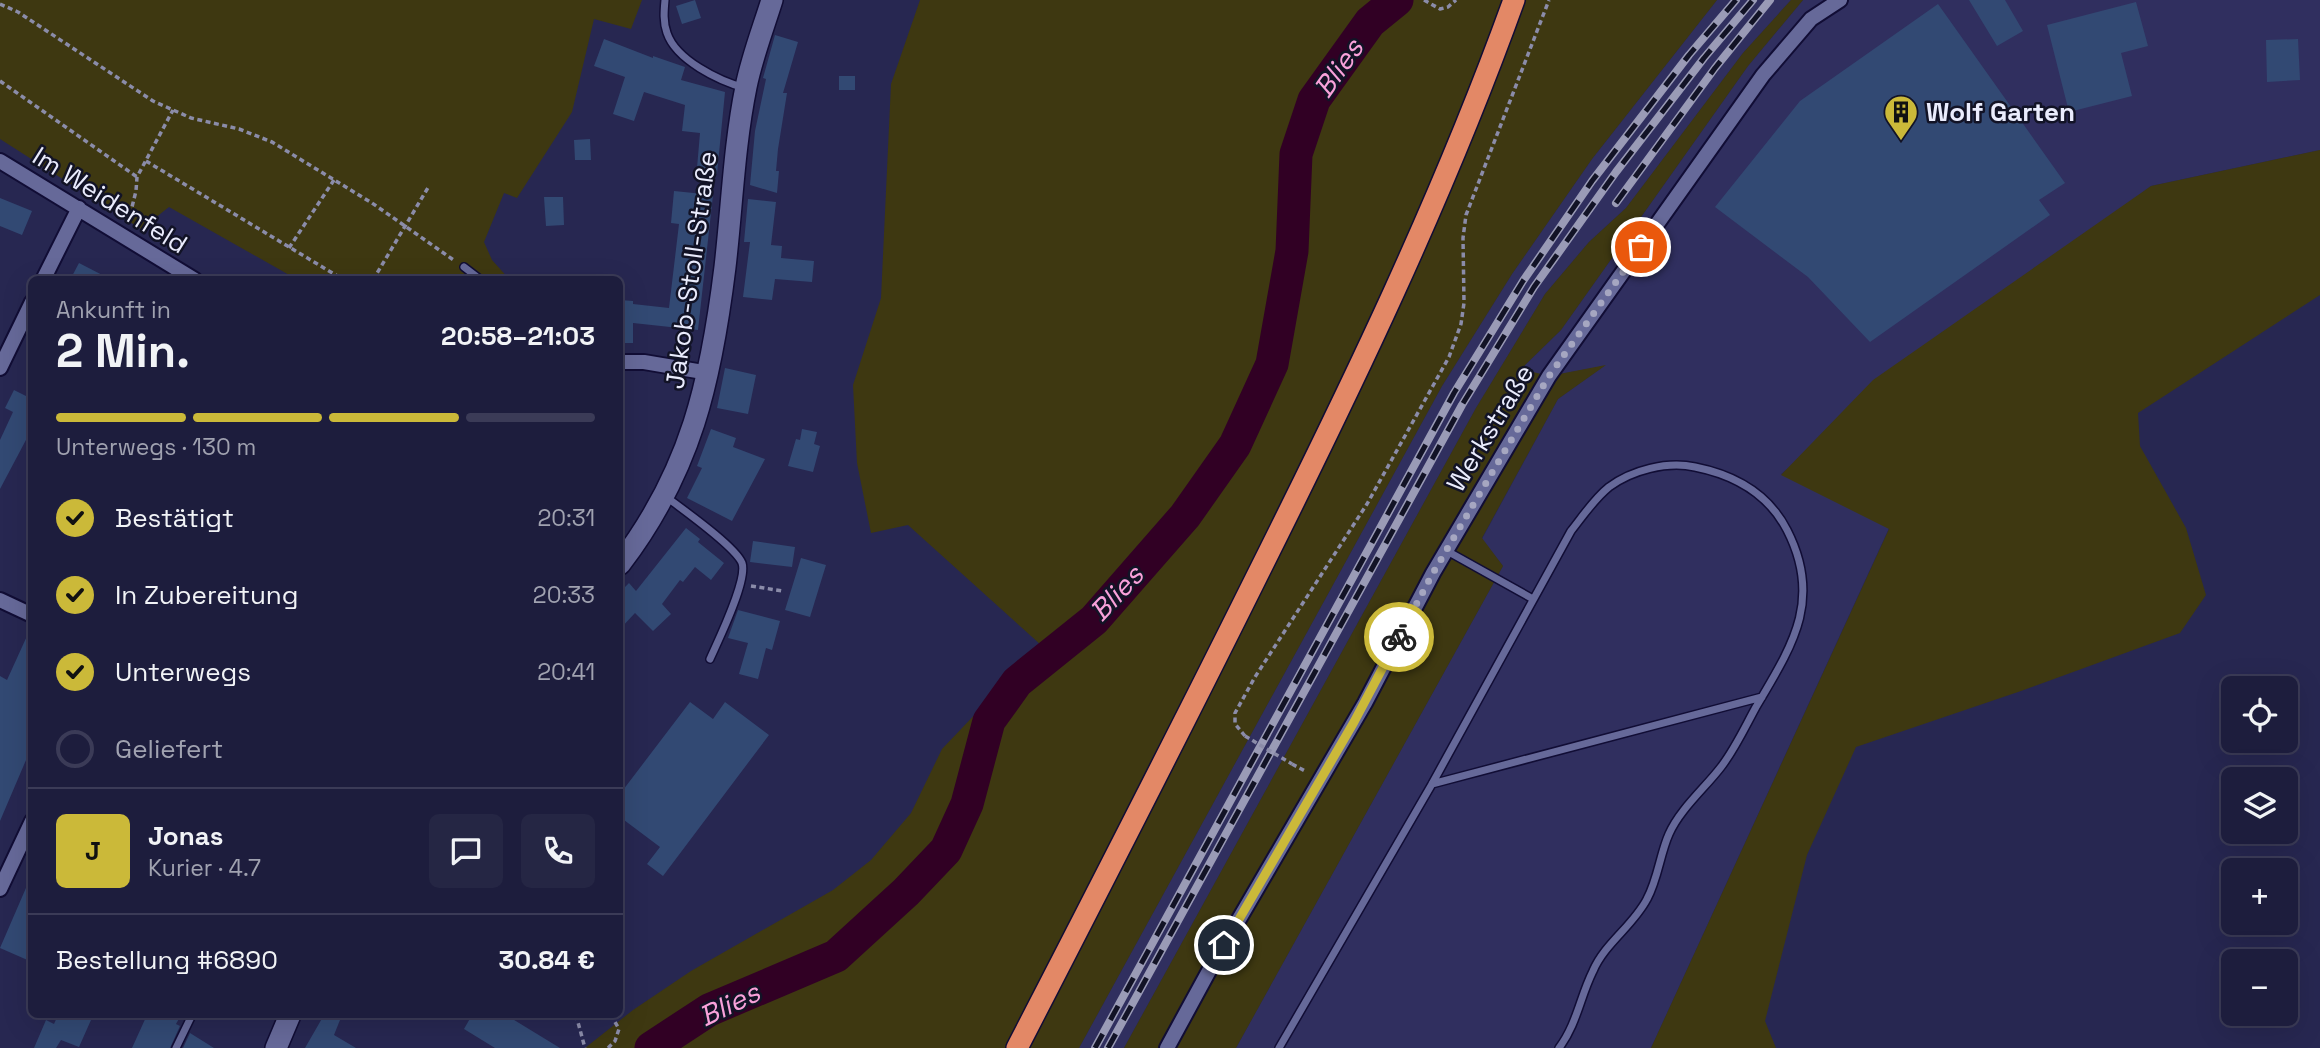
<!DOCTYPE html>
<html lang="de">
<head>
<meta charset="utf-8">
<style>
	:root { --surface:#1d1d3d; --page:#252644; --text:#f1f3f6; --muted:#a0a2b0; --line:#3b3b57; --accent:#cbb939 }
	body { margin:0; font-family:"Space Grotesk",sans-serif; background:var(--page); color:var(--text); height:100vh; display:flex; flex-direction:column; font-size:26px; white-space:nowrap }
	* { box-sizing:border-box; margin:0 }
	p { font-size:23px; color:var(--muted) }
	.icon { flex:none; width:38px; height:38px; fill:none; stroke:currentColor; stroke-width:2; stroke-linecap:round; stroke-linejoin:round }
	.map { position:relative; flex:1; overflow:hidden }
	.drawer { position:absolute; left:28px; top:276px; width:595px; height:742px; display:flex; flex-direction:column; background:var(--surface); border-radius:10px; box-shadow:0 7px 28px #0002,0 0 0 2px var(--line) }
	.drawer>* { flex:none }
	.controls { position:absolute; left:2221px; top:676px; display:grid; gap:14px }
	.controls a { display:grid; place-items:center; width:77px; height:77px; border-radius:10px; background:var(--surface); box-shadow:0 7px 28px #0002,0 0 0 2px var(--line); font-size:35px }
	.pin { position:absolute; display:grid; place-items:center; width:60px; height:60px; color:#fff; margin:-30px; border:4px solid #fff; border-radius:50%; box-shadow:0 2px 7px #0007 }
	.courier { position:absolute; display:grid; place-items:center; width:70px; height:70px; margin:-35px; border:5px solid #cbb939; border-radius:50%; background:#fff; color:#222; box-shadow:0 2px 9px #0007 }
	.summary em { font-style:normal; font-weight:600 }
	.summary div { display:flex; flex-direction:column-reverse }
	.summary { display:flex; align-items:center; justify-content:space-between; height:119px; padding:0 28px }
	h1 { font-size:46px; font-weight:600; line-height:52px }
	.bar { display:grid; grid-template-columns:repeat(4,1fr); gap:10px 7px; align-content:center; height:84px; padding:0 28px }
	.bar i { height:9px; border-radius:5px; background:var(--line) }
	.bar .current { background:var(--accent) }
	.bar p { grid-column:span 4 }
	.line { display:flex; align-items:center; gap:18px; padding:0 28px; border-top:2px solid var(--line) }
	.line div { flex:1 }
	.round { display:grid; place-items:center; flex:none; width:74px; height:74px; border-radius:10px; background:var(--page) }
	ol { padding:0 28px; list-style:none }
	li { display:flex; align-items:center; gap:21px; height:77px }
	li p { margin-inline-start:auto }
	li .icon { padding:7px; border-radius:50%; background:var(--accent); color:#111; stroke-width:4 }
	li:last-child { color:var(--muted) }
	li i { width:38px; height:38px; border:4px solid var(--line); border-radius:50% }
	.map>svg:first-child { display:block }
	.built { fill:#302f5f }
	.green { fill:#3e3811 }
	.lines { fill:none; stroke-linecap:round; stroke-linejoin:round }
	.river { stroke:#310024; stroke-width:33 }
	.building { fill:#324973 }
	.lane-casing { stroke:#110d35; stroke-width:10 }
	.street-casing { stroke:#110d35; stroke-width:18 }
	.secondary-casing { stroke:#110d35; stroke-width:24 }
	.highway-casing { stroke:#110d35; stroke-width:24 }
	.path { stroke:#8b8ca9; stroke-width:3.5; stroke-dasharray:5 3.5; stroke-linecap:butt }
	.lane { stroke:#666999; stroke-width:7 }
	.street { stroke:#666999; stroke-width:14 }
	.secondary { stroke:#666999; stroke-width:21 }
	.highway { stroke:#e38866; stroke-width:21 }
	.rail-casing { stroke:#9a9bb6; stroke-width:8 }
	.rail { stroke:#121326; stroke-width:5; stroke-dasharray:16; stroke-linecap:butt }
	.path-bridge { stroke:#8b8ca9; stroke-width:3.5; stroke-dasharray:5 3.5; stroke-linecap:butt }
	.done { stroke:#a6a7c1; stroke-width:7; stroke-dasharray:0 12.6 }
	.route { stroke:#cbb939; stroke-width:9 }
	.labels { text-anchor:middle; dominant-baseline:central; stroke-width:5; stroke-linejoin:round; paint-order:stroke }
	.poi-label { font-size:26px; font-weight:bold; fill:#eaecfd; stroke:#121326; text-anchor:start }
	.street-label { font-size:26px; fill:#eaecfd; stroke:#121326 }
	.water-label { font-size:28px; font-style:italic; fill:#f9a1da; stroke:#121326 }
</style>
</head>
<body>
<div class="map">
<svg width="2320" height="1048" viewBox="0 0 2320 1048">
	<rect width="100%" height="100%" fill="#272751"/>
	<path class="built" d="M1717,0H1791L1743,53L1626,208L1589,242L1545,294L1476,408L1124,1048H1079L1442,386L1512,274L1592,159Z
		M1803,0H2320V150L2151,186L1781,474L1889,528L1651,1048H1236L1503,566L1482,539L1558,399L1604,366L1549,376L1520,370L1561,330L1748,66Z"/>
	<path class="green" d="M0,0H642L631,29L594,19L572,112L517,198L504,193L484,242L492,260L510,280H298L169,207L141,229L0,139Z
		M920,0H1717L1592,159L1512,274L1442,386L1079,1048H585L633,1010L691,971L833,890L871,860L911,813L942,749L1041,645L908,525L871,533L857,463L853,385L881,298L891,84Z
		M1791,0H1803L1748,66L1561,330L1521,369L1549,376L1606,365L1558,399L1482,538L1503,566L1236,1048H1124L1476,408L1545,294L1589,242L1626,208L1743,53Z
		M2320,150V295L2138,413L2140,446L2186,528L2206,595L2180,633L2021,691L1856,747L1807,855L1765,1021L1776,1048H1651L1889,529L1781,475L1873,380L2151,186Z"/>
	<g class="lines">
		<path class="river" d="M651,1048L709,1010L836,956L906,892L946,850L967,804L989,721L1017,682L1094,620L1185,516L1235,445L1272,364L1292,251L1296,154L1314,100L1370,22L1397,0"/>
	</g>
	<path class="building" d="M695,0L701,18L682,24L676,6Z
		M1969,0H2005L2023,31L1997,46Z
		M2136,2L2148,46L2121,53L2132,96L2069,112L2047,25Z
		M1938,4L2065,183L2039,200L2050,215L1870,342L1808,277L1715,207L1800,101Z
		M775,35L798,42L783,93H787L778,149L776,171H779L777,193L750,185L755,131L766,79L763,78Z
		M604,39L653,58V56L685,67L681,80L725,92L717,174L697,168L700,133L682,131L685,105L644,92L634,121L613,114L625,77L594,66Z
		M2298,39L2300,80L2267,82L2266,40Z
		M839,76H855V90H839Z
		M590,139L591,160H575L574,140Z
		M674,191L713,195L698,330L633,323V343H620V300L633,301V304L669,308L679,224L671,223Z
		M544,197H563L564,225L546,226Z
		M0,198L32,211L22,235L0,226Z
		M748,199L776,202L771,245L782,246L781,258L814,261L812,282L775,279L772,300L743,297L750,242H744Z
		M79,263L112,280H70Z
		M725,368L756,375L748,414L717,408Z
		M14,390L32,399V440L27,438L0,489V440L13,412L5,408Z
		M711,429L736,438L733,447L765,459L732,521L687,498L702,468L697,466Z
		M802,429L817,432L814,444L820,446L813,472L788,466L796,439L800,440Z
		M686,528L700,539L698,542L724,563L711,580L695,567L683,582L680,580L662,604L671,614L653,631L635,613L620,629V592L629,583L636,591Z
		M753,541L795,547L792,567L750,562Z
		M801,558L826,565L810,617L785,610Z
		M738,610L780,621L772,650L766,648L758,679L739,674L748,643L728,638Z
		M32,625V746L0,821V676L7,680Z
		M690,702L713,719L725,702L769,735L663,876L647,864L660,847L620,817V794Z
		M32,874V962L0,948Z
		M58,1015H78L91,1020L79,1047L61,1040L56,1048H34L46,1020L54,1024Z
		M147,1015H181L176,1024L180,1026L170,1048H132Z
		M324,1015H342L334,1035L356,1048H305Z
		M472,1015H506L560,1048H495L464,1029Z
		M190,1033L214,1048H183Z"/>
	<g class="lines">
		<g class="lane-casing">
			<path id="lane" d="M665,0C664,11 663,22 667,33C676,60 719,81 745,88
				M464,267L481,280
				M665,496C682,509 735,546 742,563C748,580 718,641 710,659
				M1447,551L1533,599
				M1432,784L1762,697
				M176,1048L192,1015
				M1279,1048L1432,784L1571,531C1583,516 1594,499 1609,487C1632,470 1667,461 1695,467C1735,475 1768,493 1787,530C1823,600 1792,646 1756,707C1745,727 1735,749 1721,767C1705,788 1680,809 1669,834C1660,854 1658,879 1647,899C1633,926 1605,943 1593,971C1580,997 1577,1024 1559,1048"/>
		</g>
		<g class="street-casing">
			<path id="street" d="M0,161L195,280
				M43,280L79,208
				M620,362H644L709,373
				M0,368L32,302
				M0,600L32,615
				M0,889L32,821
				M1167,1048L1210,969L1365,703L1433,573L1549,376L1763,75L1811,19L1840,0"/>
		</g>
		<g class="secondary-casing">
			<path id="secondary" d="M620,564C691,471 711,381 725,267C732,207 734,146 746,87C752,57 763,29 772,0
				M276,1048L290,1015"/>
		</g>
		<g class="highway-casing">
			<path id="highway" d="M1017,1048C1097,893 1177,737 1255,580C1350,390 1442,200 1514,0"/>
		</g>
		<path class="path" d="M1424,0L1440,9L1448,7L1456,0
			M0,4L18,12L153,101L191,118L239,129L272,142L372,203L455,261
			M0,81L137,177
			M146,161L344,280
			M128,223L136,191L137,177L173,110
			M289,248L334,180
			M373,280L429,186
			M751,586L783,591
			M1245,736L1235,724V713L1255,677L1367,504L1449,357L1461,324L1464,303L1463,238L1466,215L1549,0
			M1292,764L1307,772
			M576,1015L585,1048
			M608,1048L615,1041L619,1029L611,1015"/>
		<use href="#lane" class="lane"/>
		<use href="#street" class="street"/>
		<use href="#secondary" class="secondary"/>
		<use href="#highway" class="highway"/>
		<g class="rail-casing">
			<path id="rail" d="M1616,203L1715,68L1770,0
				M1095,1048L1454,393L1523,281L1592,181L1689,55L1736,0
				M1108,1048L1462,405L1534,287L1616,172L1704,58L1753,0"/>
		</g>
		<use href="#rail" class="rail"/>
		<path class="path-bridge" d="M1245,736L1292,764"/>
	</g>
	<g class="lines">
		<path class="done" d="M1399,637L1433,573L1549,376L1641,247"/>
		<path class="route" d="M1224,945L1354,722L1399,637"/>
	</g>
	<defs>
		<g id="building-pin" transform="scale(1.75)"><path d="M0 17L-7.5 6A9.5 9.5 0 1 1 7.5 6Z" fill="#cbb939" stroke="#121326"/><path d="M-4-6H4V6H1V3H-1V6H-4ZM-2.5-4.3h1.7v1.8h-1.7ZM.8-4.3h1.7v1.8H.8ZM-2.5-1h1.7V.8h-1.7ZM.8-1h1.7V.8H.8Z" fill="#111"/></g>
	</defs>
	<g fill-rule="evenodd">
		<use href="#building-pin" x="1901" y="112"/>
	</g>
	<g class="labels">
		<g class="poi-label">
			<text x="1926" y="112">Wolf Garten</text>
		</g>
		<g class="street-label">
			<text transform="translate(110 200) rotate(32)">Im Weidenfeld</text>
			<text transform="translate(691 270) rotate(-82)">Jakob-Stoll-Straße</text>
			<text transform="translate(1490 428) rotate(-59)">Werkstraße</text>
		</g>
		<g class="water-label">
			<text transform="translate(1338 68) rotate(-55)">Blies</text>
			<text transform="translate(1116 593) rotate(-47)">Blies</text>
			<text transform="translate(729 1004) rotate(-26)">Blies</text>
		</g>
	</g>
</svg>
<div class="controls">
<a><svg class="icon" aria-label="locate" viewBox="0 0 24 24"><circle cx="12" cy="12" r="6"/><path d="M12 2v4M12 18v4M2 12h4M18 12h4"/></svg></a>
<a><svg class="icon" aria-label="layers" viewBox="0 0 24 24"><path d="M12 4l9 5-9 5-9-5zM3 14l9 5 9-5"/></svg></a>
<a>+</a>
<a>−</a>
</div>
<div class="pin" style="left:1641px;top:247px;background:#ea580c"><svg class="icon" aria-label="bag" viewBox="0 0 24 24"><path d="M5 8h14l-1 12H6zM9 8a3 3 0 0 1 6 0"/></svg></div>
<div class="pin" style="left:1224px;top:945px;background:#1f2937"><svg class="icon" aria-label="home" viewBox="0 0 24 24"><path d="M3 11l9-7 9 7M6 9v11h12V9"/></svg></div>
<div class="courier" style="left:1399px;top:637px"><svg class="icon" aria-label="bike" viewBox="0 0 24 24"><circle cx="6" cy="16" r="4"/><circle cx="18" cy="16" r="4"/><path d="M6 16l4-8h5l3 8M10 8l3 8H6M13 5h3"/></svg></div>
<section class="drawer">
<div class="summary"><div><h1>2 Min.</h1><p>Ankunft in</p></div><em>20:58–21:03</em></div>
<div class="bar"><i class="current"></i><i class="current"></i><i class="current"></i><i></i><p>Unterwegs · 130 m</p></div>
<ol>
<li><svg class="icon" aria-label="check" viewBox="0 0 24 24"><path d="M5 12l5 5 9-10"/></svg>Bestätigt<p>20:31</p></li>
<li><svg class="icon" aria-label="check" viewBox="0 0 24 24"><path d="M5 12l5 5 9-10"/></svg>In Zubereitung<p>20:33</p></li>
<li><svg class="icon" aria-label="check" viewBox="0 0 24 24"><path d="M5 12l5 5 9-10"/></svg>Unterwegs<p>20:41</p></li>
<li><i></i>Geliefert</li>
</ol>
<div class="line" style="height:126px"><b class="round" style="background:var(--accent);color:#111">J</b><div><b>Jonas</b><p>Kurier · 4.7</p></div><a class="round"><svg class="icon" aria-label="chat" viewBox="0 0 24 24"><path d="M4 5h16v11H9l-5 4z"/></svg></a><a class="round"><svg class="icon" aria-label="phone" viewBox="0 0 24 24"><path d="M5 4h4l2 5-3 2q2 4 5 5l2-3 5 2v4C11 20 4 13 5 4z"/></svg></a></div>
<div class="line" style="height:91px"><div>Bestellung #6890</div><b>30.84 €</b></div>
</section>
</div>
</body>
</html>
